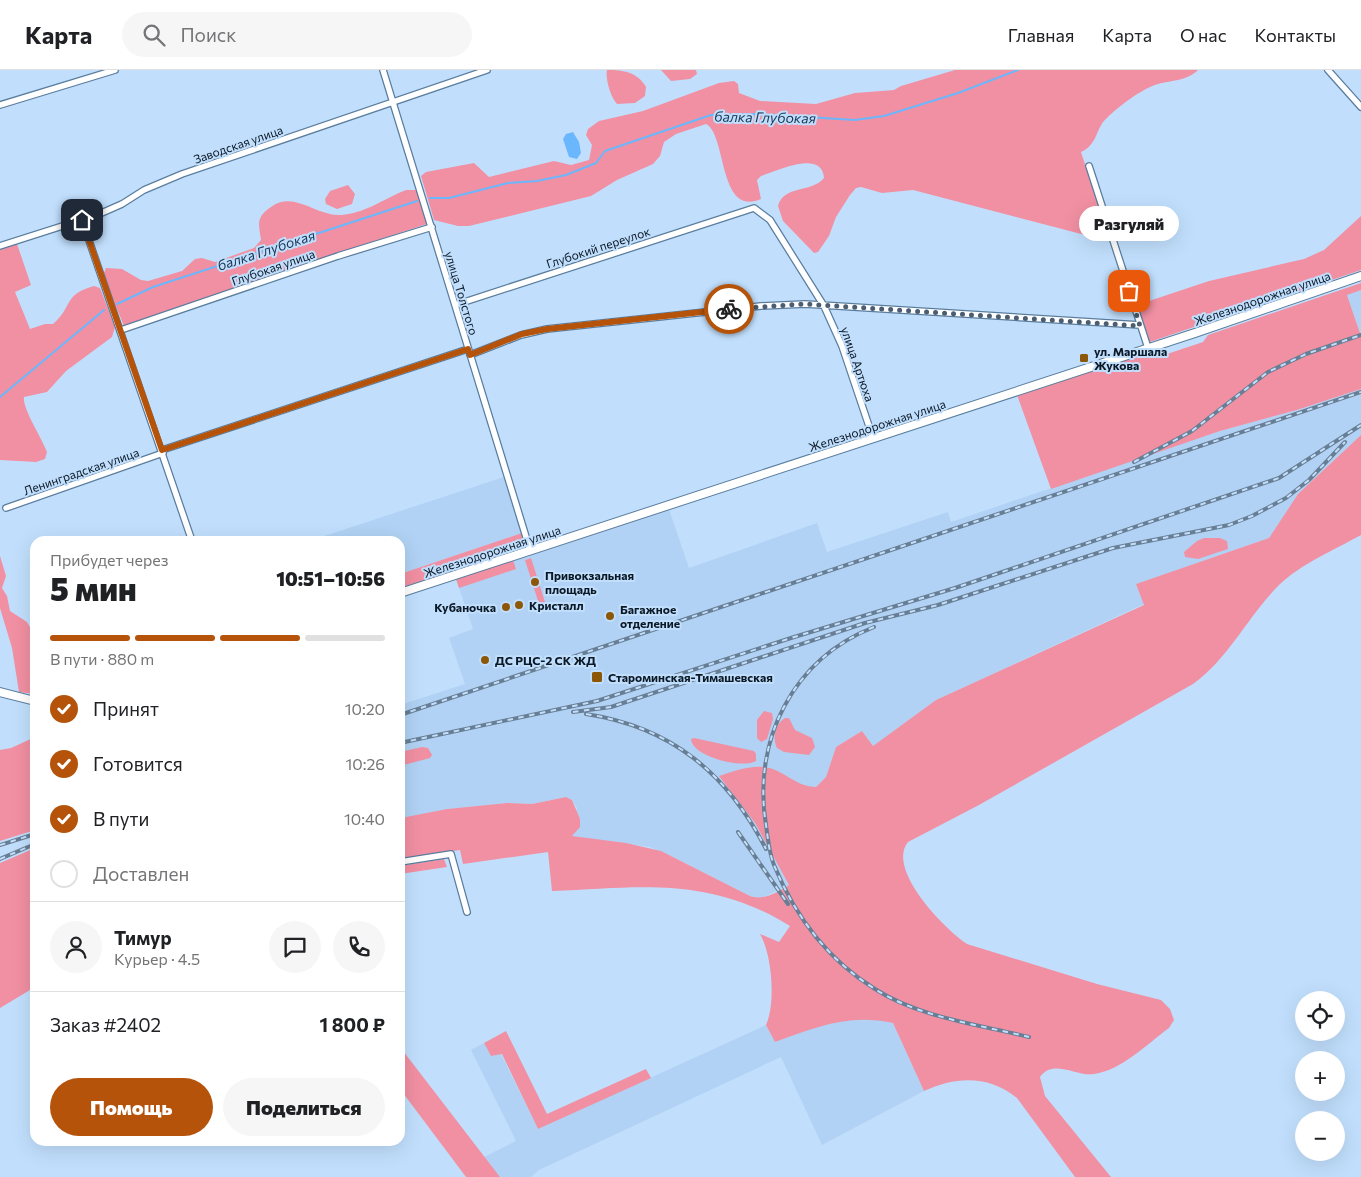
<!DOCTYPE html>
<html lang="ru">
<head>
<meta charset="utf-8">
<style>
	:root { --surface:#fff; --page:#f6f6f6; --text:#202124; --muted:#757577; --line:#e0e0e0; --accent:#b45309 }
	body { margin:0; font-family:Commissioner,sans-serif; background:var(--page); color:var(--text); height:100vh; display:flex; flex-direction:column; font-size:19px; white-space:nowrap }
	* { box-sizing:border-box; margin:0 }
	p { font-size:16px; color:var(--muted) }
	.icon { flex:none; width:28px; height:28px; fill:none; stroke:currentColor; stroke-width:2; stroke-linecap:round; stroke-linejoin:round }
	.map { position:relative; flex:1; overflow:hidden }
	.details { position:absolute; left:30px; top:466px; width:375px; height:610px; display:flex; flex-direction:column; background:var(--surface); border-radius:15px; box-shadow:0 5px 20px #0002 }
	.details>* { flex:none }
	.fabs { position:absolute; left:1295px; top:921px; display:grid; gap:10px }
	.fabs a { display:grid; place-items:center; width:50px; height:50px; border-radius:50%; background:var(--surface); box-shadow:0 5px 20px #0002; font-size:25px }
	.pin { position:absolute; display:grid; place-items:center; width:42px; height:42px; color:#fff; margin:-21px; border-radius:10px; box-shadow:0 2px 8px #0006 }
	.courier { position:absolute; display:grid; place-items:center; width:50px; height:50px; margin:-25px; border:4px solid #b45309; border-radius:50%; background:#fff; color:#222; box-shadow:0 1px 6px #0007 }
	.bubble { position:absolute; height:35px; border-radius:18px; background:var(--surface); box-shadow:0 5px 20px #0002; font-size:16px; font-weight:800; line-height:35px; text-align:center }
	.head em { font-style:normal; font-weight:800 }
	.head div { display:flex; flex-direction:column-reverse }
	.head { display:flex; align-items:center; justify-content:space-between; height:85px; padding:0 20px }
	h1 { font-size:32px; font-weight:800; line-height:38px }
	.bar { display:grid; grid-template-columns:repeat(4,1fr); gap:8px 5px; align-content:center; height:60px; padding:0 20px }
	.bar i { height:6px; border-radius:4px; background:var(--line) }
	.bar .on { background:var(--accent) }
	.bar p { grid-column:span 4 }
	.line { display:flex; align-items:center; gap:12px; padding:0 20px; border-top:1px solid var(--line) }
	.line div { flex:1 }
	.round { display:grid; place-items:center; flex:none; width:52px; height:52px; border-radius:26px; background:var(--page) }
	ol { padding:0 20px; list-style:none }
	li { display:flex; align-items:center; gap:15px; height:55px }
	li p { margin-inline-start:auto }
	li .icon { padding:5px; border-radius:50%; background:var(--accent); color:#fff; stroke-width:4 }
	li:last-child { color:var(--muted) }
	li i { width:28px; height:28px; border:2px solid var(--line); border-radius:50% }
	.action { display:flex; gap:10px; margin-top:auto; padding:10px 20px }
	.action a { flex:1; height:58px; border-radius:30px; background:var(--accent); color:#fff; font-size:20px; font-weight:800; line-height:58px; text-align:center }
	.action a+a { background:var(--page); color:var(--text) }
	header { display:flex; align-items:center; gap:30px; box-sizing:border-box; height:70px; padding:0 25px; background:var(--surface); border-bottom:1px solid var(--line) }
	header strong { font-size:24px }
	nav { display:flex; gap:28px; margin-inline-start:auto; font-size:18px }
	.search { width:350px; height:45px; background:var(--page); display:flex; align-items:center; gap:12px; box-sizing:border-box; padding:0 18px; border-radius:28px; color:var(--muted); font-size:19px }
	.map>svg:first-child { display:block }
	.built { fill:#b1d2f4 }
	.green { fill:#f190a2 }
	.water { fill:#6bb7fe }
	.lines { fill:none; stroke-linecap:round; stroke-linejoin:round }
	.stream { stroke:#6bb7fe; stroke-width:2 }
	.street-casing { stroke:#5a7d9e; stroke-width:8 }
	.secondary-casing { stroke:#5a7d9e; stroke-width:10 }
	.street { stroke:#fff; stroke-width:5.5 }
	.secondary { stroke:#fff; stroke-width:8 }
	.rail-casing { stroke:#687e94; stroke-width:4 }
	.rail { stroke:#c1dffd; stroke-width:2; stroke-dasharray:5.5; stroke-linecap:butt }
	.done { stroke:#4b5e71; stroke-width:5; stroke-dasharray:0 9 }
	.route { stroke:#b45309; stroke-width:6 }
	.poi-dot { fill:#8d5708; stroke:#c1dffd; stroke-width:2 }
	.labels { text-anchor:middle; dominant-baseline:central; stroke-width:4; stroke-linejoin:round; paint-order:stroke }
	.street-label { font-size:12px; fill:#0b1825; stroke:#c1dffd }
	.poi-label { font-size:12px; font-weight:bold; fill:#0b1825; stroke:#c1dffd; text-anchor:start }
	.water-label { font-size:14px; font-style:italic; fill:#173653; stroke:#c1dffd }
</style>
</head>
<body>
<header>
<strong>Карта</strong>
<div class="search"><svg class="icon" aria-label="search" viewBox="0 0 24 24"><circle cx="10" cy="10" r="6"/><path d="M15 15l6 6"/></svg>Поиск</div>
<nav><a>Главная</a><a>Карта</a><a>О нас</a><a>Контакты</a></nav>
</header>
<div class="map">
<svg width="1361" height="1107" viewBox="0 0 1361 1107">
	<rect width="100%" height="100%" fill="#c1dffd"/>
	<path class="built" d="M1361,220V266L1347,224Z
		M1361,319V365L1298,424L1269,468L1136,514L1144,534L936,630L873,676L862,661L836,677L826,707L816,717H804L795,712L720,706L755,753L789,815L764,827L757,829L750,826L673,787L650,777L571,766L577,738L572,730L566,727L532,734L507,733L447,739L400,749V635L465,614L449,568L473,559L456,509L669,439L689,498L817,453L827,482L948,442L951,452L1220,361L1297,340Z
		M504,407L522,463L400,504V471H309Z
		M871,948L893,953L924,1021L822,1075L781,987L539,1100L531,1107H500L484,1087L516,1071L471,980L484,973L491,986L501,984L538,1059L766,955L775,972L826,953Z"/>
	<path class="green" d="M607,0C624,0 637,2 646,17L645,26L635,33L617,34C611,28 605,9 607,0Z
		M661,0H696L697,4L690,9L671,11Z
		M955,0H1198C1187,11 1172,10 1158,14C1148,17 1135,25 1127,31C1119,37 1110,44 1103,52C1095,64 1096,75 1081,82L1106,160V164L1101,167L1085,165L913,120L882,123L861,117L856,118L850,125L836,147L829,166L818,182L814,183L783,151L778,136C783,115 812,123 824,108C822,79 777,101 761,106L757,110L761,129C718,148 727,64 706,54L676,64L664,72L660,86L653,94L617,110L591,126L469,156H458L434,150L421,106L426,102L474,93L489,107L554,91L571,95L589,90L592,75L586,65L588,59L599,51L643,41L719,13L734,11L738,14L739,23L760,31L816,34L855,23L894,20L901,16Z
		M348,115L355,124L352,134L337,139L326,134L325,129L330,121Z
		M406,120H417L427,154L313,191L124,256L103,205L106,198L122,199L141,210L148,211L182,201L195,189L202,188L215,192L254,178L261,170C259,154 255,148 271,137C294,120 317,147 341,145C366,143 383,129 406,120Z
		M1361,146V200L1150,272L1137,235L1209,211L1304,189L1324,180Z
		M17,174L31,215L15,222L30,259L45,254H53C74,236 62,225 94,216L100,218L115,257L112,267L66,301L47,322L24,327C22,338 42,368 47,382L45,389L36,392L0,390V180Z
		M1361,213V220L1347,225L1361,266V319L1297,340L1220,361L1051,419L1017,325L1159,279L1161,286L1203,272L1208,265Z
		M1361,365V465C1334,480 1301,494 1279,515C1248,546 1229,588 1193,614L979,735L908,772C886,799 944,859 967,874L1097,914L1161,930L1170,939L1174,950L1169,958C1147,974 1122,1000 1094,1004C1077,1007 1053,988 1040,1007L1045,1026L1111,1107H1075L1017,1028C989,1005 956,1006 924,1021L893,953C849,943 816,957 775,972L766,955C776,933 772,884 760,864L779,872L790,856C709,806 642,817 552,821L548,782L463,794L460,780L400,789L401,748L447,739L507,733L532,734L566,727L572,730L580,749V757L572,766L626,773L661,781L750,826C763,831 778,822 789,815L755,753L719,706C735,701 753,694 769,698C786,702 797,717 816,717L826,707L836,677L862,661L873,676L936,630L1144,535L1136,514L1269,468L1298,424Z
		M522,463L527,476L400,518V504Z
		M1204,468H1220L1227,471L1228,479L1198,489L1185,487L1184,482L1197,471Z
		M0,486L6,506L2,518L7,526L10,541L27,552L31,559L35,558V624L19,622L12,578L0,538Z
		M531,488L545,532L539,534L525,490Z
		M513,490L516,499L459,518L456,509Z
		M764,641L772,643L773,649L767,669L761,672L757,668V650Z
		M785,648H789L795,660L812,668L815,677L809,685L784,682L777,678C772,668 775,654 785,648Z
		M35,667V760L0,771V680L11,678Z
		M694,668L754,681L756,684V691C743,699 692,687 691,669Z
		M422,677L428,678L432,685L430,688L400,696V682Z
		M35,778V917L0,938V793Z
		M444,789L447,797L400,804V796Z
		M506,961L547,1044L646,999L651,1008L538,1059L502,984L491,986L484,973Z
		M400,977L500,1107H466L400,1019Z"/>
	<path class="water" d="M573,62L579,72L581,83L577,89L569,87L563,69L566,64Z"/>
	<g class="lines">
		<path class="stream" d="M430,128H449L508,113L537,111L566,105L596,93L605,81L711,45L759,44L855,50L884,46L958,23L1018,0
			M117,234L153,217L417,131
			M0,327L104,240"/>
		<g class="street-casing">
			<path id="street" d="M383,0L530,480
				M1328,0L1361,37
				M0,35L115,0
				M1089,96L1148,278
				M82,150L192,471
				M0,176L97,145L122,134L144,120L182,104L487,0
				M455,235L754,138L770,150L824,236L842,276L873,368
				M121,260L338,186L432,157
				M470,285L521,265L547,259L761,236L805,234L1140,255
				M162,380L468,279
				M6,438L163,383
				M400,792L451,784L467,842"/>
		</g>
		<g class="secondary-casing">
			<path id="secondary" d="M400,523L1195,263L1361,206
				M0,622L35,631"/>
		</g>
		<use href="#street" class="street"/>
		<use href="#secondary" class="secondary"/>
		<g class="rail-casing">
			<path id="rail" d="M1134,392L1192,361L1268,302L1306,284L1361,265
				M874,557C793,589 752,670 766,755C768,768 769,783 774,795C795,846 828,890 875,919C918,947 980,955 1029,967
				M573,642L611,637L865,553L938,535L1113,478L1229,455L1252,446L1286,428L1309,410L1345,372
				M586,644C671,657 727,703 766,779
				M400,645L1361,322
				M400,673L597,631L791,568L955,518L1279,408L1361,355
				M738,762L788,834
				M0,775L35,764
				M0,789L35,774"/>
		</g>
		<use href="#rail" class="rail"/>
	</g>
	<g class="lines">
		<path class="done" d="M729,239L805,234L1140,256L1129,221"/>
		<path class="route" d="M82,150L162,380L468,279L470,285L522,264L547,259L729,239"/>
	</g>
	<g class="poi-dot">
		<rect x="1079" y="283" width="10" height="10" rx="2.5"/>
		<circle cx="535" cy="512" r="5"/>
		<circle cx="519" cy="535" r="5"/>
		<circle cx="506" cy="537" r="5"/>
		<circle cx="610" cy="546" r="5"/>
		<circle cx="485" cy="590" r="5"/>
		<rect x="591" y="601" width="12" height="12" rx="2.5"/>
	</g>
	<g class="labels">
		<g class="street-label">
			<text transform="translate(238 74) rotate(-19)">Заводская улица</text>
			<text transform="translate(598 177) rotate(-18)">Глубокий переулок</text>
			<text transform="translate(273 197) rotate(-19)">Глубокая улица</text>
			<text transform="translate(462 223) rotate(73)">улица Толстого</text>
			<text transform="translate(1262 228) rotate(-19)">Железнодорожная улица</text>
			<text transform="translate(858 294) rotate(71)">улица Артюха</text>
			<text transform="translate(877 355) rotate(-18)">Железнодорожная улица</text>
			<text transform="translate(81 401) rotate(-19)">Ленинградская улица</text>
			<text transform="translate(492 481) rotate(-18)">Железнодорожная улица</text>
		</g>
		<g class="poi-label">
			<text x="1094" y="281">ул. Маршала<tspan x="1094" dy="14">Жукова</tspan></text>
			<text x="545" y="505">Привокзальная<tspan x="545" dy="14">площадь</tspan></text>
			<text x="529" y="535">Кристалл</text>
			<text x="496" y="537" text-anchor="end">Кубаночка</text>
			<text x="620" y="539">Багажное<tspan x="620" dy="14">отделение</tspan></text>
			<text x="495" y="590">ДС РЦС-2 СК ЖД</text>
			<text x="608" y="607">Староминская-Тимашевская</text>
		</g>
		<g class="water-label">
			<text transform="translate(765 47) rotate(1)">балка Глубокая</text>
			<text transform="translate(266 180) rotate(-18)">балка Глубокая</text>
		</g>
	</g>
</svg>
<div class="fabs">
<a><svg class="icon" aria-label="locate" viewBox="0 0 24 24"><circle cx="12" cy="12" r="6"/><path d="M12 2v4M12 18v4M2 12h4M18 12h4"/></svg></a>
<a>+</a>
<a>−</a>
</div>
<div class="pin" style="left:1129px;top:221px;background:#ea580c"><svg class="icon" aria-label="bag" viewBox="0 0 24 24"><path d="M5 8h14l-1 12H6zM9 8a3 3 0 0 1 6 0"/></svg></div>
<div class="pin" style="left:82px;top:150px;background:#1f2937"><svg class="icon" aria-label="home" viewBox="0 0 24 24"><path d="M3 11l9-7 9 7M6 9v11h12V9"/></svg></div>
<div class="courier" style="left:729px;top:239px"><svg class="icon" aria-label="bike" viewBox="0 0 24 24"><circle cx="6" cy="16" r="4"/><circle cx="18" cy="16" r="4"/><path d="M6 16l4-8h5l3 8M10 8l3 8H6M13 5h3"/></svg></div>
<div class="bubble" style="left:1079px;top:136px;width:100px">Разгуляй</div>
<section class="details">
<div class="head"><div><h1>5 мин</h1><p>Прибудет через</p></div><em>10:51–10:56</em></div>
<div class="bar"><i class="on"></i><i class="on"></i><i class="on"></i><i></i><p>В пути · 880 m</p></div>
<ol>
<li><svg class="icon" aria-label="check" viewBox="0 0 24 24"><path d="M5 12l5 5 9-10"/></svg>Принят<p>10:20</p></li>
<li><svg class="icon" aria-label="check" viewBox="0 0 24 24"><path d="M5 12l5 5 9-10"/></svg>Готовится<p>10:26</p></li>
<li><svg class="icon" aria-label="check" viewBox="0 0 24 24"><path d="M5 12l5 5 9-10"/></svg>В пути<p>10:40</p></li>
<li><i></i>Доставлен</li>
</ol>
<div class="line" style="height:90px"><a class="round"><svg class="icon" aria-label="person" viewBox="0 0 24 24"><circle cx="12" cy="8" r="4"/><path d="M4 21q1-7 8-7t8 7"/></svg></a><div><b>Тимур</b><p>Курьер · 4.5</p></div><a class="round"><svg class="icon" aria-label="chat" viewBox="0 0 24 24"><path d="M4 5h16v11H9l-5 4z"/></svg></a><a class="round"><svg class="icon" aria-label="phone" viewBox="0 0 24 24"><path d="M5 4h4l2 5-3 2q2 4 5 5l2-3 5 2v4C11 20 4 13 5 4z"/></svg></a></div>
<div class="line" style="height:65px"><div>Заказ #2402</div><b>1 800 ₽</b></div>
<div class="action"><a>Помощь</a><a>Поделиться</a></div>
</section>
</div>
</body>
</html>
